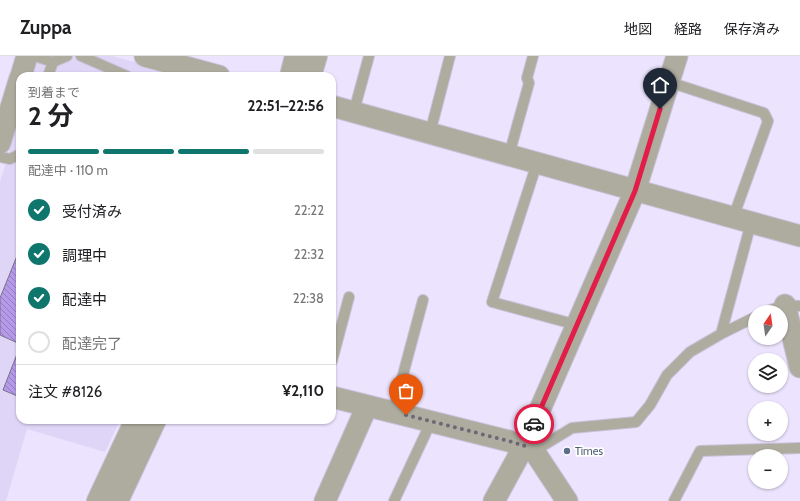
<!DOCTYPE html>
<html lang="ja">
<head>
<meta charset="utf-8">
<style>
	:root { --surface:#fff; --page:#f6f6f6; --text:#202124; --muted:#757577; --line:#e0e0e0; --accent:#0f766e }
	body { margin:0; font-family:Cabin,"Noto Sans JP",sans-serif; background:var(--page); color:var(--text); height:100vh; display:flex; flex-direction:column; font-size:15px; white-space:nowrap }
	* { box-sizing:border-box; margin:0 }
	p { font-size:13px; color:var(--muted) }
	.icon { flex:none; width:22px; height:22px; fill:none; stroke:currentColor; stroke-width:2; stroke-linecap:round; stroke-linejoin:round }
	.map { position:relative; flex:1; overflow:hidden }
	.drawer { position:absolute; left:16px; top:16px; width:320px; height:352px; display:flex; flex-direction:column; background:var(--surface); border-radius:12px; box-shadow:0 1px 3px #0004 }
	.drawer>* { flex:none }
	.needle { width:26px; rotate:13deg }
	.buttons { position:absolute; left:748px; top:249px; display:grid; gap:8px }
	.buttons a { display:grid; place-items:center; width:40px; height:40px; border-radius:50%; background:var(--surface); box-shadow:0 1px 3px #0004; font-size:20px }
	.pin { position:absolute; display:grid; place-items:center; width:34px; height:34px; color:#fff; margin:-41px -17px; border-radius:50% 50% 50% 0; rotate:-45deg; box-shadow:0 0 4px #0007 }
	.pin .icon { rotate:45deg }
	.courier { position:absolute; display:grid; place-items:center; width:40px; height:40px; margin:-20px; border:3px solid #e11d48; border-radius:50%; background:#fff; color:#222; box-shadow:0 1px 5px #0007 }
	.headline em { font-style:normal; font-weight:700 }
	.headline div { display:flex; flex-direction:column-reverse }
	.headline { display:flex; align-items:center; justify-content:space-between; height:68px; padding:0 12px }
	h1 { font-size:26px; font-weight:700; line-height:30px }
	.bar { display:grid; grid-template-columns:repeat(4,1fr); gap:6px 4px; align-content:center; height:48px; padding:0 12px }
	.bar i { height:5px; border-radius:3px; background:var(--line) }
	.bar .selected { background:var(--accent) }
	.bar p { grid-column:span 4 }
	.line { display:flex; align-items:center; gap:10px; padding:0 12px; border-top:1px solid var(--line) }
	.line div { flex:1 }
	ol { padding:0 12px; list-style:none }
	li { display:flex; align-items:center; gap:12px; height:44px }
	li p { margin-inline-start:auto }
	li .icon { padding:4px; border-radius:50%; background:var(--accent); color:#fff; stroke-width:4 }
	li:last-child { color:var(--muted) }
	li i { width:22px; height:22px; border:2px solid var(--line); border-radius:50% }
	header { display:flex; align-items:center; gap:24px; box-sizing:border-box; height:56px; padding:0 20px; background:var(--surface); border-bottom:1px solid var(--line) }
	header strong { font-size:19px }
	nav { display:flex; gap:22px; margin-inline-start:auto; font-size:14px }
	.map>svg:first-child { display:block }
	.built { fill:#dfd5f7 }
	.building { fill:url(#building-back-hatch); stroke:#787188 }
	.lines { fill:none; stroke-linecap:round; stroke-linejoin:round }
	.service-casing { stroke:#c9c1d9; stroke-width:12 }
	.minor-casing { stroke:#c9c1d9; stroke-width:23 }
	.tertiary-casing { stroke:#c9c1d9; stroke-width:24 }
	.service { stroke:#aeab9f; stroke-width:10 }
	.minor { stroke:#aeab9f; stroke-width:21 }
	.tertiary { stroke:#aeab9f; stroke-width:22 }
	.done { stroke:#6d6877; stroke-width:4; stroke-dasharray:0 7.2 }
	.route { stroke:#e11d48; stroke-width:5 }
	.service-dot { fill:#5c6f8a; stroke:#fff; stroke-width:1.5 }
	.labels { text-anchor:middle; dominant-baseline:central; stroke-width:3.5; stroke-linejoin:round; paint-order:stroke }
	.service-label { font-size:11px; fill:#4e5e75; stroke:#fff; text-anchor:start }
</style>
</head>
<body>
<header>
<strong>Zuppa</strong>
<nav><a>地図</a><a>経路</a><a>保存済み</a></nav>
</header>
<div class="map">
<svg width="800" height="445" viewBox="0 0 800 445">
	<defs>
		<pattern id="building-back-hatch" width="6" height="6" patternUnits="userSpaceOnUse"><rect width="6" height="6" fill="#b69aea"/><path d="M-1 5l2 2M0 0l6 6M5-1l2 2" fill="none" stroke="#947dbe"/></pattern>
	</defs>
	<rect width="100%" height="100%" fill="#ece3fe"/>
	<path class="built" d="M39,0H112L186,20H33Z
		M20,61V364H120L105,396L27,373L6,445H0V126Z"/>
	<path class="building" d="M19,195H20V288L0,279V242Z
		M19,293H20V341L3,334Z"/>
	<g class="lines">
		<g class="service-casing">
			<path id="service" d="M35,0L53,6L48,20
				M81,0L127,20
				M53,6L67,0
				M669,26L764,57L768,65L733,162
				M354,55L369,0
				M430,77L450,0
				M509,99L529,27L527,22L533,0
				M0,101L10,103L20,98
				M537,107L492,246L577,269
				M765,256L785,249L800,250
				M721,278L751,167
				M332,305L349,241
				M393,356L423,244
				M534,395L572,372L636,366L650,349L667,319L690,296L721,278L755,261
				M394,445L431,366
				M674,445L700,395L800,392"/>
		</g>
		<g class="minor-casing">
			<path id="minor" d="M145,0L219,20
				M21,20L27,0
				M332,50L800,180
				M0,87L20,22
				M785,249L800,311
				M332,341L509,385L534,395L567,445
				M325,445L367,350
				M494,445L524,390L635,135L677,0"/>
		</g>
		<g class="tertiary-casing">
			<path id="tertiary" d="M291,20L296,0
				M310,20L316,0
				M98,445L136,364
				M117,445L155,364"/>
		</g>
		<use href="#service" class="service"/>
		<use href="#minor" class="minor"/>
		<use href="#tertiary" class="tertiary"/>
	</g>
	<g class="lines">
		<path class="done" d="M406,359L509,385L524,390L534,368"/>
		<path class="route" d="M534,368L635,135L660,53"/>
	</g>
	<circle class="service-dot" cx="567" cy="395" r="4"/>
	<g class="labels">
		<g class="service-label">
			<text x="575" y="395">Times</text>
		</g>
	</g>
</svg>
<div class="buttons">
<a><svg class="needle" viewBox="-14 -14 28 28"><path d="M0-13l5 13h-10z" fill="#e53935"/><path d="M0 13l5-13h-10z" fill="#757577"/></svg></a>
<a><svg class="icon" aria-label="layers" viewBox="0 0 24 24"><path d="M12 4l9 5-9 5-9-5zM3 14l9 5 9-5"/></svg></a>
<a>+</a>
<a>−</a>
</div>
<div class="pin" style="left:406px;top:359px;background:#ea580c"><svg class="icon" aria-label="bag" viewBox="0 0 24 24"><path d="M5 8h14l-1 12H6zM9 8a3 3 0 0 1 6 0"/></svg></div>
<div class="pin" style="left:660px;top:53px;background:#1f2937"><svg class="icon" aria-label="home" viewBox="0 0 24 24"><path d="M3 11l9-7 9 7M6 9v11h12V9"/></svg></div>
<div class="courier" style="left:534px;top:368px"><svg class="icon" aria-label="car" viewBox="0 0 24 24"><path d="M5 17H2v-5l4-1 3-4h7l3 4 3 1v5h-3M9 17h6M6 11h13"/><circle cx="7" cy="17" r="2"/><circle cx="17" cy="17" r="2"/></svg></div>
<section class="drawer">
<div class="headline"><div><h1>2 分</h1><p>到着まで</p></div><em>22:51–22:56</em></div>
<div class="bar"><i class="selected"></i><i class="selected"></i><i class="selected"></i><i></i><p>配達中 · 110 m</p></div>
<ol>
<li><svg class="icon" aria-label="check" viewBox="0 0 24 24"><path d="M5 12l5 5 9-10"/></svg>受付済み<p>22:22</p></li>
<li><svg class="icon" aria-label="check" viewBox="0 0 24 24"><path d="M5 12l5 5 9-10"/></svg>調理中<p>22:32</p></li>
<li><svg class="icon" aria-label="check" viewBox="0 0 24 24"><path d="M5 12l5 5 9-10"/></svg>配達中<p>22:38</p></li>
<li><i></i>配達完了</li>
</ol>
<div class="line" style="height:52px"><div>注文 #8126</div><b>¥2,110</b></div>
</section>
</div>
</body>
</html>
